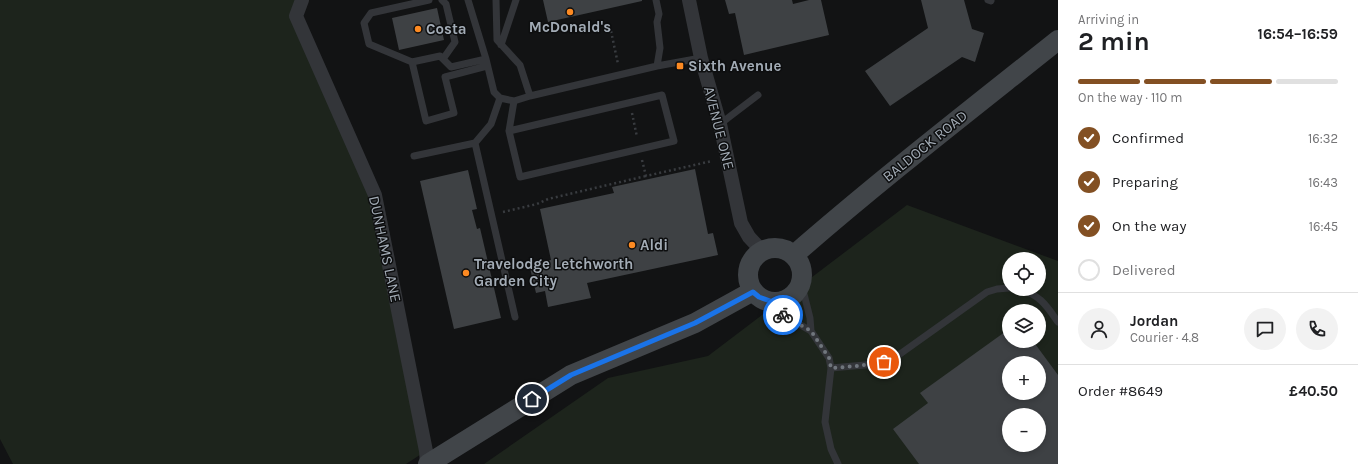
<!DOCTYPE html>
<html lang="en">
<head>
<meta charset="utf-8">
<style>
	:root { --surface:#fff; --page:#f2f2f2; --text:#202124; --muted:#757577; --line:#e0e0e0; --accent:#835023 }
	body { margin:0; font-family:Karla,sans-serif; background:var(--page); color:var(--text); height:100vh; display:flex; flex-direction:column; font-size:15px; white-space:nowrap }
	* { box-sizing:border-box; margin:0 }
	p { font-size:13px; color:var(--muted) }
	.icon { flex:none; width:22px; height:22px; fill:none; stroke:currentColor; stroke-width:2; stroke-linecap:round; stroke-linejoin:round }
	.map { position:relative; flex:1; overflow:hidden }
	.side { display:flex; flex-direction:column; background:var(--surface); width:300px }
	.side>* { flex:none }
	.controls { position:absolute; left:1002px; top:252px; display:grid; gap:8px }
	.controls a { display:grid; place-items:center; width:44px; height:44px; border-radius:50%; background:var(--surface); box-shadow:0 2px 6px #0003; font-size:20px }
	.pin { position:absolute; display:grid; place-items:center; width:34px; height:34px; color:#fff; margin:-17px; border:2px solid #fff; border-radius:50%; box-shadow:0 1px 4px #0007 }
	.courier { position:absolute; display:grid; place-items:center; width:40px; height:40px; margin:-20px; border:3px solid #1a73e8; border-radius:50%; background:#fff; color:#222; box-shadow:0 1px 5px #0007 }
	.head em { font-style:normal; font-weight:700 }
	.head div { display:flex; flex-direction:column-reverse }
	.head { display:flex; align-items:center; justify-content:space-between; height:68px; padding:0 20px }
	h1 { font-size:26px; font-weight:700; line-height:30px }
	.bar { display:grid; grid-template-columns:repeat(4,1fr); gap:6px 4px; align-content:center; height:48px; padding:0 20px }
	.bar i { height:5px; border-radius:3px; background:var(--line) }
	.bar .active { background:var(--accent) }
	.bar p { grid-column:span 4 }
	.line { display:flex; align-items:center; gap:10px; padding:0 20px; border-top:1px solid var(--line) }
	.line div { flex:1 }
	.round { display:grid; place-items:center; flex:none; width:42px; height:42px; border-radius:21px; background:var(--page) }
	ol { padding:0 20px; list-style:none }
	li { display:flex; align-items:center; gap:12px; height:44px }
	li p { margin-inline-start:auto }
	li .icon { padding:4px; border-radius:50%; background:var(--accent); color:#fff; stroke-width:4 }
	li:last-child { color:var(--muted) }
	li i { width:22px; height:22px; border:2px solid var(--line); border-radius:50% }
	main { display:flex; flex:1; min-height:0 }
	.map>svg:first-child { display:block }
	.green { fill:#1d241c; fill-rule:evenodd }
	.building { fill:#3e4144; fill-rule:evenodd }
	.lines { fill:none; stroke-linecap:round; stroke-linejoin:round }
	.path { stroke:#393c40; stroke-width:2.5; stroke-dasharray:2 3; stroke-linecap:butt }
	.service { stroke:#333539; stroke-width:7 }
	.minor { stroke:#333539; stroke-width:14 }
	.secondary { stroke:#414549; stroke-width:20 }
	.done { stroke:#70767d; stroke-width:4; stroke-dasharray:0 7.2 }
	.route { stroke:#1a73e8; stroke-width:5 }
	.poi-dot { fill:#fd8a22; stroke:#0d0e0f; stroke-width:1.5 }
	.labels { text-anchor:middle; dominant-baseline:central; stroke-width:3; stroke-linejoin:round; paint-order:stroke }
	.poi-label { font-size:15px; font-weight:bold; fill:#a3acb6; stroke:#0d0e0f; text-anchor:start }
	.street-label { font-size:15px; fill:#a3acb6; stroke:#0d0e0f }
</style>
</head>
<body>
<main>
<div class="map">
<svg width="1058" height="464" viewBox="0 0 1058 464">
	<rect width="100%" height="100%" fill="#121314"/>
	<path class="green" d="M0,0H302L296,16L375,195L426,451L406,464H13L0,439Z
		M907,205L1058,261V464H484L608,378L708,356ZM1009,259H1039V289H1009ZM1009,311H1039V341H1009ZM1009,363H1039V393H1009ZM1009,415H1039V445H1009Z"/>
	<path class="building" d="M543,0H642V1L548,22Z
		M725,0H792L793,4L809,0H821L829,35L744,55L735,13L729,14Z
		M921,0H964L972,29L984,33L975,62L962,57L890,106L865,71L928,28Z
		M437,8L444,40L399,50L392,18Z
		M695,169L708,234L713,233L718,255L587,283L591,298L548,307L545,291L536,293L529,264L551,260L540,209L614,193L612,187Z
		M468,170L477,209L472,210L477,229L480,228L501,318L454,329L420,181Z
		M1009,329V341H1033L1058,375V464H919L893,429L928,403L920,393ZM1009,363H1039V393H1009ZM1009,415H1039V445H1009Z"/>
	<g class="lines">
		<path class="path" d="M611,31L618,64
			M632,113L637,137
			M642,160L646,176L712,161
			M503,212L537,204L548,199L646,176"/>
		<path class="service" d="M442,0L446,4L455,42L443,59
			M468,0L486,59L494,92L500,98L514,101L530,96L657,66L701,58
			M496,0L497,40L520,65L530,96
			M656,0L659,14L657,22L660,48L657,66
			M988,0L991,1
			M501,45L516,0
			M486,59L451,67L440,56L412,62L426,121L454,113L445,77L487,66
			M412,62L369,44L364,23L371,13L429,0
			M500,98L491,124L475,143L515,317
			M720,124L758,95
			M509,131L662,95L674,141L520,177L509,131L514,101
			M414,156L475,143
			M801,282L810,318L811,331
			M1019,289C1040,295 1046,305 1058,322
			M773,302L783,315L811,331L829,358L831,368L825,422L831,449L838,464
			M831,368L876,364L893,359L987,292L997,289L1009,288"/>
		<path class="minor" d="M302,0L296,16L375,195L426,451L427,464
			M689,0L701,58L720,124L741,223L749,237L762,251"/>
		<path class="secondary" d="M748 275a27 27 0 1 1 54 0a27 27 0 1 1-54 0Z
			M794,255C880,180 969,111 1058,40
			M428,464L571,375L695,323L753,291"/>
	</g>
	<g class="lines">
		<path class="done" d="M783,315L811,331L829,358L831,368L858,366L884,362"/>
		<path class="route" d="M532,399L571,375L695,323L753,292L759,297L773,302L783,315"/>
	</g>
	<g class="poi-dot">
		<circle cx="570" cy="12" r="4"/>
		<circle cx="418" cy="29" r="4"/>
		<rect x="676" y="62" width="8" height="8" rx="2"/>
		<circle cx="632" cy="245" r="4"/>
		<circle cx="466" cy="273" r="4"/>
	</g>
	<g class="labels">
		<g class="poi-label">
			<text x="570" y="27" text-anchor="middle">McDonald's</text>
			<text x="426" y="29">Costa</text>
			<text x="688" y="66">Sixth Avenue</text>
			<text x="640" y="245">Aldi</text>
			<text x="474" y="264">Travelodge Letchworth<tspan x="474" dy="17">Garden City</tspan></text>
		</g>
		<g class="street-label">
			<text transform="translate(719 128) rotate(76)">AVENUE ONE</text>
			<text transform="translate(925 146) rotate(-39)">BALDOCK ROAD</text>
			<text transform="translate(385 249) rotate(78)">DUNHAMS LANE</text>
		</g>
	</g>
</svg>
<div class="controls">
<a><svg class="icon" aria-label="locate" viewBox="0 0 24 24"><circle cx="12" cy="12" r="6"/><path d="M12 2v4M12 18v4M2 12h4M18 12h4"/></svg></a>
<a><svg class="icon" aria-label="layers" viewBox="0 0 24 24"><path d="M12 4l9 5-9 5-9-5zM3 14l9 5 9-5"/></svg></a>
<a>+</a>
<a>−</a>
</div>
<div class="pin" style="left:884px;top:362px;background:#ea580c"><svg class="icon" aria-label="bag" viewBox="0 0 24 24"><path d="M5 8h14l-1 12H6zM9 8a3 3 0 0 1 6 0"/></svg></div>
<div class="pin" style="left:532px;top:399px;background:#1f2937"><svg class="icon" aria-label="home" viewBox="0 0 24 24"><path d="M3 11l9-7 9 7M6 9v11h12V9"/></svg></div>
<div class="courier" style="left:783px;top:315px"><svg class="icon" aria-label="bike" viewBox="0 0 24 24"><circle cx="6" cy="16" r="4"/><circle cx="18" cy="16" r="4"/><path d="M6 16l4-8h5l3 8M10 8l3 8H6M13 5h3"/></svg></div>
</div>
<section class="side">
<div class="head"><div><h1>2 min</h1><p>Arriving in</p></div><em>16:54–16:59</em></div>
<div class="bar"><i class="active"></i><i class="active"></i><i class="active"></i><i></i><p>On the way · 110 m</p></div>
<ol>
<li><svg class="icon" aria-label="check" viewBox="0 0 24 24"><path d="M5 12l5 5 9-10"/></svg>Confirmed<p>16:32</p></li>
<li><svg class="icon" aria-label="check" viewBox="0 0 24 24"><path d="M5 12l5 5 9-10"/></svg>Preparing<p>16:43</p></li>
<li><svg class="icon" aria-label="check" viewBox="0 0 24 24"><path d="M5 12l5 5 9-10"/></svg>On the way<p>16:45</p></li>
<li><i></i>Delivered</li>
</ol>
<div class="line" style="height:72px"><a class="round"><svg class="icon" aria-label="person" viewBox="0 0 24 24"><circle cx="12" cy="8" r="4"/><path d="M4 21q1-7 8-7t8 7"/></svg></a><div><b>Jordan</b><p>Courier · 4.8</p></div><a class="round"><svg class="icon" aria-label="chat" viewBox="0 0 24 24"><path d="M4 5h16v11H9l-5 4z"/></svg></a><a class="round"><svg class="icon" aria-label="phone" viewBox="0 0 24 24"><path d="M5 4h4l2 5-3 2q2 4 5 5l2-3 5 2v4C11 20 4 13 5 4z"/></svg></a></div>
<div class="line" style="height:52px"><div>Order #8649</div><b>£40.50</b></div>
</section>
</main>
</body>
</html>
